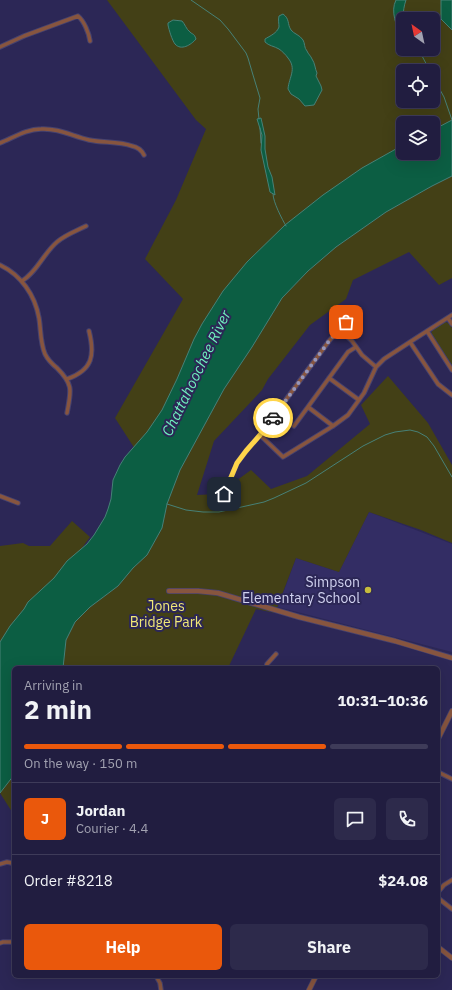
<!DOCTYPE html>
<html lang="en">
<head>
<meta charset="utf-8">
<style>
	:root { --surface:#211d40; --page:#2d2a4b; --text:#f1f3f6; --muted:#a2a2b1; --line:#3e3b59; --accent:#ea580c }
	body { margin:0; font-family:"IBM Plex Sans",sans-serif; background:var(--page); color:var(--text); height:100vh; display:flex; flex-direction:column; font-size:15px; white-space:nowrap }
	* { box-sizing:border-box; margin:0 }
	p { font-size:13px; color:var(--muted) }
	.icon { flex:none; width:22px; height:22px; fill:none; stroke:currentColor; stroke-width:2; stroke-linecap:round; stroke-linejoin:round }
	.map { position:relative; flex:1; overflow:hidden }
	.side { position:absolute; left:12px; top:666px; width:428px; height:312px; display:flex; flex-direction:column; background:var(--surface); border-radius:6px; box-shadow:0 4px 16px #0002,0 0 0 1px var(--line) }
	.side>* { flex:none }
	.needle { width:26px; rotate:327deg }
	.buttons { position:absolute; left:396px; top:12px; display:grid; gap:8px }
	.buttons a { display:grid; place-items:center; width:44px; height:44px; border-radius:6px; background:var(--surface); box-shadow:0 4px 16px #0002,0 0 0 1px var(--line); font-size:20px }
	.pin { position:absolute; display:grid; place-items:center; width:34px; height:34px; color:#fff; margin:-17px; border-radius:8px; box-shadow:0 2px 6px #0006 }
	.courier { position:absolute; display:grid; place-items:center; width:40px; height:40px; margin:-20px; border:3px solid #ffd54a; border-radius:50%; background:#fff; color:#222; box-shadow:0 1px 5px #0007 }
	.summary em { font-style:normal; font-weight:700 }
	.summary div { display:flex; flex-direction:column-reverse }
	.summary { display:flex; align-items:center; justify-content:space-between; height:68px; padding:0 12px }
	h1 { font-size:26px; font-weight:700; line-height:30px }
	.bar { display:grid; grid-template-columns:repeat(4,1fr); gap:6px 4px; align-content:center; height:48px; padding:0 12px }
	.bar i { height:5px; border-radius:3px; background:var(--line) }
	.bar .selected { background:var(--accent) }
	.bar p { grid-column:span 4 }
	.line { display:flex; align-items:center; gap:10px; padding:0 12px; border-top:1px solid var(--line) }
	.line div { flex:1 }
	.round { display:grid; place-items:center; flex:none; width:42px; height:42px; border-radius:6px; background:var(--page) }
	.primary-button { display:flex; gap:8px; margin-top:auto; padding:8px 12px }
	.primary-button a { flex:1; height:46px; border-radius:6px; background:var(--accent); color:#fff; font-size:16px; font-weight:700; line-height:46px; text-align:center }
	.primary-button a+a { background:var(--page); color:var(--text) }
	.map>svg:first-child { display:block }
	.built { fill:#332d64 }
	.green { fill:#434016; fill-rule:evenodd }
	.water { fill:#0c5e43; stroke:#478177 }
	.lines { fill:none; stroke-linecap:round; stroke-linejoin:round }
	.stream { stroke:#478177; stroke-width:1 }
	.minor-casing { stroke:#46426f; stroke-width:5.5 }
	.tertiary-casing { stroke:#46426f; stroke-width:6 }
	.minor { stroke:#87553f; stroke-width:3.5 }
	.tertiary { stroke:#87553f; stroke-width:4.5 }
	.done { stroke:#9796ba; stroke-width:4; stroke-dasharray:0 7.2 }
	.route { stroke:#ffd54a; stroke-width:5 }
	.poi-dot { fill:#c6bc3d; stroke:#2c2756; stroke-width:1.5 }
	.labels { text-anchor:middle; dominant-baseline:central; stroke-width:4; stroke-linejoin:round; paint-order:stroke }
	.poi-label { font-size:14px; fill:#d1d2f0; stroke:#2c2756; text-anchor:end }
	.park-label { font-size:14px; fill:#f1e876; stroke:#2c2756 }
	.water-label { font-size:15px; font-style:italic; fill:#6ff0bd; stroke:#2c2756 }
</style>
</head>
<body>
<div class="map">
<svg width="452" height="990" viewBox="0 0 452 990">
	<rect width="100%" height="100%" fill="#2c2756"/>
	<path class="built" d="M369,512L452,544V652L278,607L296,558L339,572Z"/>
	<path class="green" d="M107,0H452V123L433,134V123H403V150L144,463L115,418L183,299L145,259L176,200L206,129L196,120ZM403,19H433V49H403ZM403,71H433V101H403Z
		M452,176V278L439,285L409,252L353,280L346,299L310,325L268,379L262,390L214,441L197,495L218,494L251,470L271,489L307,476L370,424L361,405L388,376L428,423L452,465V543L421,530L369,512L339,572L296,558L275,613L256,609L228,668H63L66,640L75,622L90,607L118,586L133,568L147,555L162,528L167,504L180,470L224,389L252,347L282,298L308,271L336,247L386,212L432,186Z
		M444,322C448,322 450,324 452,328V365L431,335C431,328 439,325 444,322Z
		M72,521L90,537L0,660V546L23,543L29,546H50Z
		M14,774V815L0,793Z"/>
	<path class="water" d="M396,0H406C402,11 403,24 403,35L400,37C397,25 390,12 396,0Z
		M441,0H452V30L441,19Z
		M283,14C290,19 287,24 291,30C294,34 300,35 303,40C305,43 304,48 307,51C308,54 311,56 312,59C315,63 315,69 317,73L316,76L321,86L322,90L314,105L305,106L299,99L291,94L288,89C289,77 297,69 288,58C286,55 282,51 279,49C274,46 269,46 265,42V39C270,36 277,33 279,27C279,24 278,20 279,16Z
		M173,20L182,21C185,24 186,29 190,32C193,35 194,33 196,39C191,45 181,51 175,44C172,40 169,30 168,25V23Z
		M261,118L265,136V149L268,167L272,177L275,195L270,192L261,150L262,135L257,119Z
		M452,120V176L432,186L386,212L336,247L308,271L282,298L252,347L224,389L180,470L167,504L162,528L147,555L133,568L118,586L90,607L75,622L66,640L63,668H14V775L0,793V642L10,626L24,609L28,602L54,578L67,561L87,544L94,535L105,517L108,509L111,499L113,480L120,465L125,457L147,432L162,410L177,379L194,339L202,324L223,291L247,262L285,225L323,195L362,168L403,145V153H433V130Z"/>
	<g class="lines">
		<path class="stream" d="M191,0L220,20L228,29L246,53L248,58L253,75L260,98L258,109L259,119
			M415,49L421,54L430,71
			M433,77L444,97L452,120
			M260,128L261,143
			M273,194C273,202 282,219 286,226
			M167,504L186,510L203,512H219L264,502L274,498L306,483L363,446L385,435L395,432L410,430L418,432L427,437L434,446L452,477"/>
		<g class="minor-casing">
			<path id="minor" d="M0,47L24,36L78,16C84,21 89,33 90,41
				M0,143C13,138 26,129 41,129C58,128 72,136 89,140C103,143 118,141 132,146C137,147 141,149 144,155
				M0,265C21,275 35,295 39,318C41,330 40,342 45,354C48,360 52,364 57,368C74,385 71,391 67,413
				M22,281C37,272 43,254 57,242C65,235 76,231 86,226
				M452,315L410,342L438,384L452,395
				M448,318L452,324
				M339,329L352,341L362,355L376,367
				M427,331L452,370
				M329,378L359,400
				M67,379C93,370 95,355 89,331
				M308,407L333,426
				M294,426L348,352L356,347
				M260,435L283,457L333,426L348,415L364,393L376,367L384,359L410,342
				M224,494L237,463L246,451L260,435L329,341L352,315
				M0,496L18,503
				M266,668L267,664L276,654
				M438,772L452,779
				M0,864L7,862L12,863L14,866
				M438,892L444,885L452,880
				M438,898L452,909
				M0,943L3,942H14
				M156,976L160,983L161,990"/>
		</g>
		<g class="tertiary-casing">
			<path id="tertiary" d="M169,591H198L218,593L299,617L395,641L452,658
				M438,739L452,711
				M438,947L452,958
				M309,990L316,976"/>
		</g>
		<use href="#minor" class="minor"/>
		<use href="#tertiary" class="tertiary"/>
	</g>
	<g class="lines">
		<path class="done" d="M273,418L329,341L346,322"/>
		<path class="route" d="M224,494L237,463L246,451L260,435L273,418"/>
	</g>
	<circle class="poi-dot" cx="368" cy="590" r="4"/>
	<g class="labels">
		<g class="poi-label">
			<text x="360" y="582">Simpson<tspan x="360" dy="16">Elementary School</tspan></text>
		</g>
		<g class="park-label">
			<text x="166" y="606">Jones<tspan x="166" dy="16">Bridge Park</tspan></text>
		</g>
		<g class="water-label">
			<text transform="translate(196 373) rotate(-64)">Chattahoochee River</text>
		</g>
	</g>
</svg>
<div class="buttons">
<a><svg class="needle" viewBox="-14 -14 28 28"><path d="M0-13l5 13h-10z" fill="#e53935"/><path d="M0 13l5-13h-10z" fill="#a2a2b1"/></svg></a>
<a><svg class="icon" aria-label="locate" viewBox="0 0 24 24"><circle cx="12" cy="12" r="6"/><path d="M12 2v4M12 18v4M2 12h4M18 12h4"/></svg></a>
<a><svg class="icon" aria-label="layers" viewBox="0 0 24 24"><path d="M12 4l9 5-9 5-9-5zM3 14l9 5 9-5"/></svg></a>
</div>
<div class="pin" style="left:346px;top:322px;background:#ea580c"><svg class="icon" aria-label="bag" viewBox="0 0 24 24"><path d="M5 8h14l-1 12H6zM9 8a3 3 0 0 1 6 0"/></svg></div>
<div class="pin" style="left:224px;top:494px;background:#1f2937"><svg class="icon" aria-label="home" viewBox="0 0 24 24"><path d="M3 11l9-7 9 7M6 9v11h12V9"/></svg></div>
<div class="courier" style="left:273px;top:418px"><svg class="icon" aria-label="car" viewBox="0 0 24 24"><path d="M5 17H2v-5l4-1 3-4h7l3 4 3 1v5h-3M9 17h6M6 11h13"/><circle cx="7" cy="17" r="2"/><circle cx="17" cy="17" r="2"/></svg></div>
<section class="side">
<div class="summary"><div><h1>2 min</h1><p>Arriving in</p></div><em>10:31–10:36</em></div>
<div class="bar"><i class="selected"></i><i class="selected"></i><i class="selected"></i><i></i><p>On the way · 150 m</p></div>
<div class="line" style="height:72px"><b class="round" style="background:var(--accent);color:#fff">J</b><div><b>Jordan</b><p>Courier · 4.4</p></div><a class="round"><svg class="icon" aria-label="chat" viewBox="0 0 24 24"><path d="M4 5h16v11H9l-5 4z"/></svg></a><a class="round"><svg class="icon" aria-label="phone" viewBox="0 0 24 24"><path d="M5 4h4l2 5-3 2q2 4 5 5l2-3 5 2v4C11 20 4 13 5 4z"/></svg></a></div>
<div class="line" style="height:52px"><div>Order #8218</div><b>$24.08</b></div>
<div class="primary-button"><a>Help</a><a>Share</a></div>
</section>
</div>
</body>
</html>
